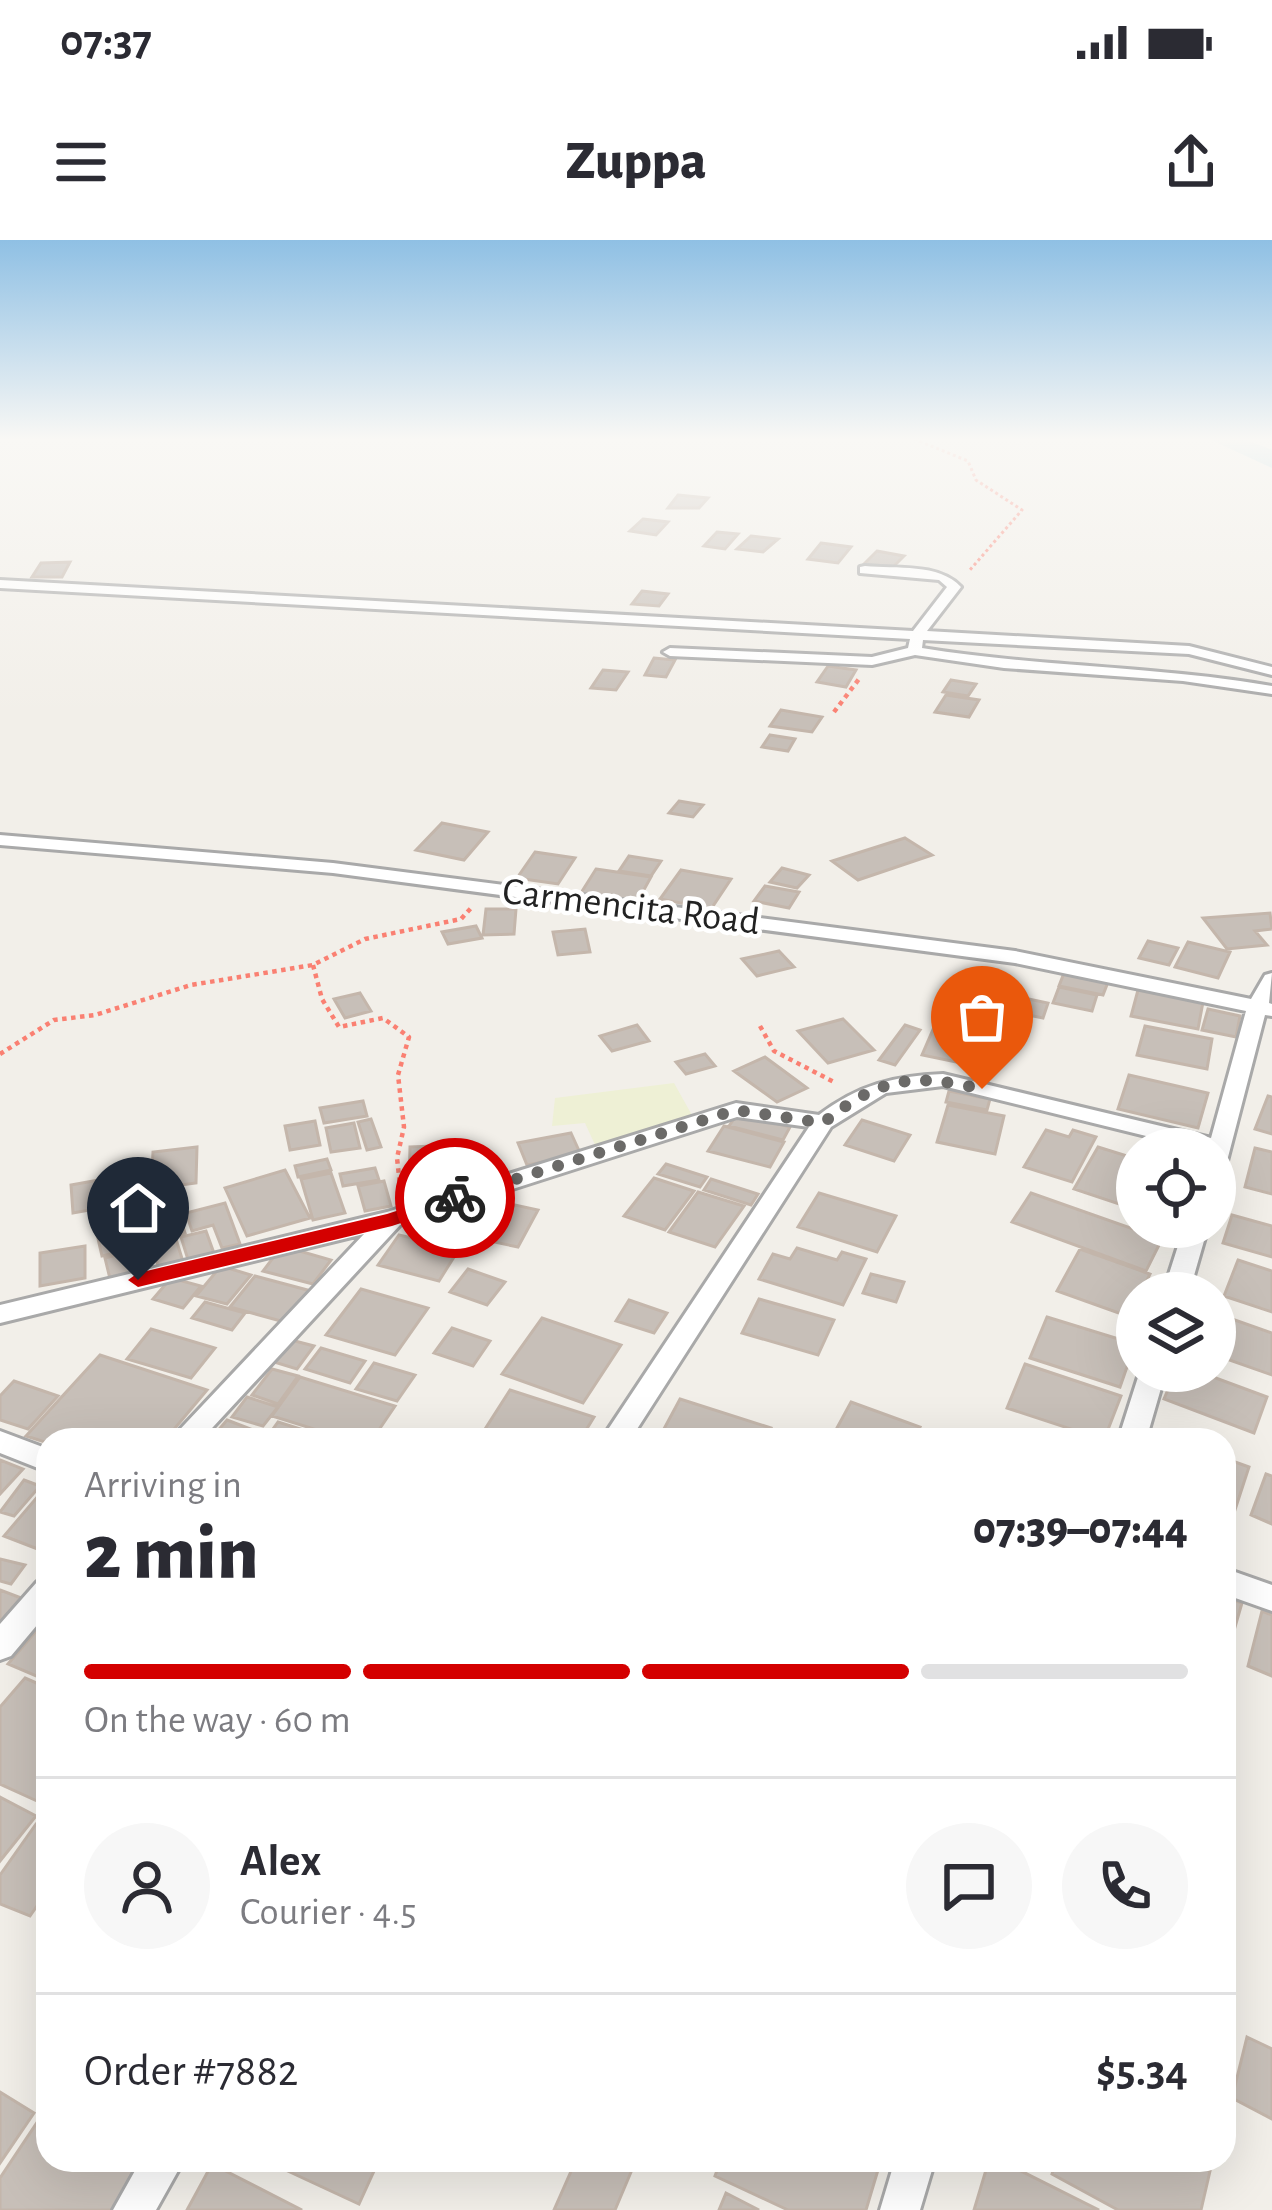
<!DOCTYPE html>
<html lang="en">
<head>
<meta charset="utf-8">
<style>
	:root { --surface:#fff; --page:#f7f7f7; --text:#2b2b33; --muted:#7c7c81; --line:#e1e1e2; --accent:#d40000 }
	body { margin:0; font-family:"Alegreya Sans",sans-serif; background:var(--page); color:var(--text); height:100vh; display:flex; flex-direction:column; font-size:45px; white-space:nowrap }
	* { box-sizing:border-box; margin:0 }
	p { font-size:39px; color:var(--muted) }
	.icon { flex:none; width:66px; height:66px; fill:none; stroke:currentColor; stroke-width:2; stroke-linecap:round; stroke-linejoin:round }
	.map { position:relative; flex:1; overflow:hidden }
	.sheet { position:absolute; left:36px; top:1188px; width:1200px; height:744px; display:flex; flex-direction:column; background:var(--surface); border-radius:36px; box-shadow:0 12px 48px #0002 }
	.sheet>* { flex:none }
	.buttons { position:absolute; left:1116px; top:888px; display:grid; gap:24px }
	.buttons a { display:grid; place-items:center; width:120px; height:120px; border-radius:50%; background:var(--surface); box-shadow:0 12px 48px #0002; font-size:60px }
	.pin { position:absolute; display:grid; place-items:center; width:102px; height:102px; color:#fff; margin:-123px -51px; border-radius:50% 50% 50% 0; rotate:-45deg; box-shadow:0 0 12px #0007 }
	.pin .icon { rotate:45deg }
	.courier { position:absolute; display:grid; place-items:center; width:120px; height:120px; margin:-60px; border:9px solid #d40000; border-radius:50%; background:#fff; color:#222; box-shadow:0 3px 15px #0007 }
	.overview em { font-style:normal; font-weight:800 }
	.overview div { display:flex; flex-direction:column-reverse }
	.overview { display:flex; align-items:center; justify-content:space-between; height:204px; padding:0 48px }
	h1 { font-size:78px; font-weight:800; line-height:90px }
	.bar { display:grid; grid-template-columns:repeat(4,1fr); gap:18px 12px; align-content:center; height:144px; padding:0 48px }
	.bar i { height:15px; border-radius:9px; background:var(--line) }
	.bar .selected { background:var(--accent) }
	.bar p { grid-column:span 4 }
	.line { display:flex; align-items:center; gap:30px; padding:0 48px; border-top:3px solid var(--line) }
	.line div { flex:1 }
	.round { display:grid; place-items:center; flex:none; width:126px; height:126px; border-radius:63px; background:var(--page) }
	.status { display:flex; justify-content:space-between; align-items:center; height:84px; padding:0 60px; background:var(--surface); direction:ltr }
	.status svg { height:33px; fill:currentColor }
	header { display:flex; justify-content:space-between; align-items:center; height:156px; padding:0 48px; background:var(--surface); font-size:54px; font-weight:800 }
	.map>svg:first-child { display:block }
	.farmland { fill:#eef0d5 }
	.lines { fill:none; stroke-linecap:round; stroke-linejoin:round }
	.river { fill:#aad3df; fill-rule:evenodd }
	.building { fill:#c7bfb8; stroke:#c4b6ab; stroke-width:3 }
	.street-casing { stroke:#a9a9a9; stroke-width:6 }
	.path-far1 { stroke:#fa8072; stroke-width:3; stroke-dasharray:3 3; stroke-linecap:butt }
	.path { stroke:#fa8072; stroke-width:4.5; stroke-dasharray:4.5 4.5; stroke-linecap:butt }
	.street { fill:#fff; fill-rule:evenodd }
	.route { fill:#d40000 }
	.done { stroke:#6b6a68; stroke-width:12; stroke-dasharray:0 21.6 }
	.labels { text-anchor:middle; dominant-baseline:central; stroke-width:9; stroke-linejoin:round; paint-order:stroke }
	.far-street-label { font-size:39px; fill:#222; stroke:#fff }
</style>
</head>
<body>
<div class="status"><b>07:37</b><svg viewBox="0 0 49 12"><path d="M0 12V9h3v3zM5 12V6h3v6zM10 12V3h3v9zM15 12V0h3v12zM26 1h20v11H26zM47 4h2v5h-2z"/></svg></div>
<header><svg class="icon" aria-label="menu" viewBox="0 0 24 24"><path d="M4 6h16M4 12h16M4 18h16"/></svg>Zuppa<svg class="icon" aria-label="share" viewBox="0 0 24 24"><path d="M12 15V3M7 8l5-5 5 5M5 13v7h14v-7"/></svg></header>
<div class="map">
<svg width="1272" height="1970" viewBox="0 0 1272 1970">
	<rect width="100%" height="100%" fill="#f2efe9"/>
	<path class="farmland" d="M674,843L693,877L596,907L585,883L552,886L555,858Z"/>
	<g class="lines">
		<path class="river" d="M1209,199H1245L1272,210V228Z"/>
	</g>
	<path class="building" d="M678,255L708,258L699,268H668Z
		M643,279L668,282L656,295L630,291Z
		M717,292L738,294L725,309L704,306Z
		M751,296L778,299L763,312L737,309Z
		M821,303L851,307L838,323L808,319Z
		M877,311L904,316L890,330L863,325Z
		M70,322L62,337H32L41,323Z
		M642,351L668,354L659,366L632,364Z
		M654,418L675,420L666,437L645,435Z
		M828,426L856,430L846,447L817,442Z
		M603,430L628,432L616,450L591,448Z
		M951,440L976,444L968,456L943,452Z
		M946,455L979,460L969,477L935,472Z
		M781,470L822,477L812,492L770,486Z
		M770,495L795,499L788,511L762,507Z
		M679,561L703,565L693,577L669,573Z
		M442,583L488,592L464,620L416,610Z
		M905,598L932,615L858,640L832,621Z
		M535,612L575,618L558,644L517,638Z
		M629,616L661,621L651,636L619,631Z
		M782,628L809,635L797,648L770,642Z
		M596,629L651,637L636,664L579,656Z
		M681,630L731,639L711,669L660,659Z
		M765,646L799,652L789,668L754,661Z
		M486,669H516L514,694L483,695Z
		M1270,673L1272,689L1255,691L1267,705L1227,709L1203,678Z
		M476,686L482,698L448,704L442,692Z
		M585,689L590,712L558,715L553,692Z
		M1148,701L1178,708L1169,725L1139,718Z
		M1188,702L1230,712L1218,738L1175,727Z
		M779,711L794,727L757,736L742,719Z
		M1064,733L1108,742L1103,755L1059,746Z
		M948,742L977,749L969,763L940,755Z
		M1059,747L1097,755L1092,771L1053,763Z
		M1138,750L1203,762L1198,789L1131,776Z
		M360,753L371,771L345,778L334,759Z
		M1024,758L1048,763L1043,778L1018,773Z
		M1208,769L1240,776L1236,797L1202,790Z
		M938,778L981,787L966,824L922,815Z
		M843,779L874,810L828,823L798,791Z
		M637,785L649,801L612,811L600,796Z
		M905,785L920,790L895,825L879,820Z
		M1145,786L1212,799L1207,829L1137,815Z
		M705,814L715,826L686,834L676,822Z
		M765,817L807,848L777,862L734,831Z
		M1129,835L1208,853L1198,888L1118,869Z
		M949,851L990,859L987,870L946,862Z
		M1268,856L1272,857V894L1255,889Z
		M363,861L367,876L324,883L320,868Z
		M948,865L1004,876L995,914L937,902Z
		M738,873L790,887L783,900L729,886Z
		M371,879L381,907L367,910L358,882Z
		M862,880L910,895L894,921L845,905Z
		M315,881L320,905L290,910L285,886Z
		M354,883L360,908L331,912L326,888Z
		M724,886L784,902L770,927L708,911Z
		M1046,890L1069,897L1073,890L1096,897L1072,942L1024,927Z
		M571,893L581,915L527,925L518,903Z
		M459,905V943L409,946L410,907Z
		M197,907L196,943L151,949L153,912Z
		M1098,907L1137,919V970L1074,949Z
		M1255,908L1272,912V954L1245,947Z
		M327,919L331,930L298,937L295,926Z
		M666,924L707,937L700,947L658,934Z
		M375,928L379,940L343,946L340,934Z
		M285,930L310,978L247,996L225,948Z
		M331,933L345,973L313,980L301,939Z
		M654,938L694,951L665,990L624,976Z
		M104,939L106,967L73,973L71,945Z
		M711,939L758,954L751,965L704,950Z
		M384,941L391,966L365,971L358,946Z
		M698,952L744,966L715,1007L669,992Z
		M819,953L896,976L877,1012L798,987Z
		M1031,953L1162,999L1146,1031L1012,982Z
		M474,956L538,970L518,1007L451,993Z
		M225,963L240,1004L222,1008L213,985L192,991L186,973Z
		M179,974L185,993L151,1002L146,983Z
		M1232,975L1272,986V1017L1223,1003Z
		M139,979L146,1006L102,1016L96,990Z
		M206,991L215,1016L189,1023L181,997Z
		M399,995L459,1009L439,1041L378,1025Z
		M176,999L184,1025L160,1032L152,1006Z
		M85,1006V1038L40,1046V1013Z
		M282,1006L331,1020L313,1044L263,1031Z
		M147,1007L153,1032L111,1043L105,1018Z
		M797,1008L837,1020L842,1012L866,1019L843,1065L759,1039L773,1014L790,1019Z
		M1080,1009L1150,1034L1141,1053H1137L1130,1077L1057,1051Z
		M1238,1020L1272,1031V1072L1224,1056Z
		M221,1026L251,1035L227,1064L196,1056Z
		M468,1029L505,1042L487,1065L450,1052Z
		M871,1034L904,1042L896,1062L863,1053Z
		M255,1036L311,1051L288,1083L230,1067Z
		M171,1038L201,1046L183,1068L153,1059Z
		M361,1049L428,1068L395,1115L326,1095Z
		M759,1059L834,1080L818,1115L742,1093Z
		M629,1060L667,1073L654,1093L616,1081Z
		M205,1062L245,1073L232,1090L192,1078Z
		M1215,1073L1272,1093V1135L1215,1115Z
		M1047,1077L1135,1104L1120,1147L1030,1118Z
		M542,1078L621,1105L583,1163L502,1134Z
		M452,1088L490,1101L473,1126L434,1113Z
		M151,1089L215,1108L191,1138L127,1119Z
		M291,1100L314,1106L297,1129L274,1122Z
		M321,1108L365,1121L350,1143L305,1129Z
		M100,1115L207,1150L165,1200L48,1203L26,1196Z
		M374,1123L415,1135L397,1161L356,1149Z
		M1025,1124L1121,1156L1104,1200L1007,1168Z
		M272,1129L298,1136L278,1164L252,1155Z
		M1176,1131H1197L1267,1157L1254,1193L1164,1159Z
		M300,1137L395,1166L372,1200H349L272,1176Z
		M14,1141L58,1156L28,1189L0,1180V1156Z
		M510,1150L594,1177L580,1200H478Z
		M247,1157L278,1167L263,1186L232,1177Z
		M680,1159L771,1188L766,1200H658Z
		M851,1162L920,1187L913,1200L832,1197Z
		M227,1180L256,1191L248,1200H210Z
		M278,1182L335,1200L268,1196Z
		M1224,1218L1249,1227L1234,1273L1224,1269Z
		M0,1220L23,1229L0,1254Z
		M1266,1234L1272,1236V1284L1251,1275Z
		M24,1240L40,1246L14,1276L0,1272Z
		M39,1255L48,1258V1313L4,1296Z
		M0,1319L25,1325L11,1344L0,1341Z
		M0,1350L21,1358L0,1382Z
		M1224,1357L1242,1363L1226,1418L1224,1417Z
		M1262,1371L1272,1375V1436L1248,1426Z
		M48,1377V1441L8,1424Z
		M25,1438L48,1448V1547L37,1561L0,1544V1467Z
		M0,1557L36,1576L0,1621Z
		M36,1584L48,1589V1650L30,1676L0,1664V1635Z
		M1247,1797L1272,1809V1879L1232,1858Z
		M0,1852L34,1873L0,1923Z
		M48,1866V1920H143L112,1970H0V1938Z
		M264,1920H379L359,1964Z
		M576,1920H625L634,1925L615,1970H554Z
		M721,1920H881L866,1970H788L715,1936Z
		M989,1920H999L1099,1970H974Z
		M1056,1920H1189L1210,1931L1201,1970H1118L1052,1934Z
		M212,1924L302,1970H187Z
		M726,1953L759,1970H719Z"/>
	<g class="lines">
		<g class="street-casing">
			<path id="street" d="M865,326C896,329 939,323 961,347L927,391L1189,406L1272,427V435L1189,414L923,400L922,408C1038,427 1156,426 1272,446V454L1183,441L1004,428L915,415L872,425L670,416L663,412L670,408L872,417L908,408L910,399L0,348V340L913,391L947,347L939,340L860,333V327Z
				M0,595L333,623L1015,711L1251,759L1265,735L1272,733L1269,763L1272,764V776L1265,775L1227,921L1216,928L1215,909H1199L943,846L886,853L831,887L630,1200H601L809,887L737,877L400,985L201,1200H170L364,994L0,1083V1065L387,972L736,863L819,875C858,845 894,836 943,834L1211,898L1246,771L1015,723L333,633L0,605Z
				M1184,987H1208L1189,1053H1163Z
				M1140,1131H1166L1146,1200H1118Z
				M0,1191L48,1209V1232L0,1213Z
				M1224,1328L1272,1345V1371L1224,1354Z
				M48,1338V1372L11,1416L0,1420V1384L37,1342Z
				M141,1920H184L156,1970H113Z
				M895,1920H935L920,1970H880Z"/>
		</g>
		<path class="path-far1" d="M914,199L968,221L976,240L1022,270L969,331"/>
		<path class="path" d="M834,472L859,439
			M313,725L322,759L339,787L383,778L409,797L398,835L404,887L397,918L401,954
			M760,786L774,811L836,843
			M0,814L54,780L95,775L191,745L313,725L365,699L461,679L471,668"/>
		<use href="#street" class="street"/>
	</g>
	<linearGradient id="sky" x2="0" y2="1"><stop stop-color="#8fc0e4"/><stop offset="0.42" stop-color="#f9f8f5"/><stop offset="1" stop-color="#f9f8f5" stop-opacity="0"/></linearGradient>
	<rect width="1272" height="475" fill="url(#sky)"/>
	<path class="route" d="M455,952L464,958L461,963L392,986L138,1047L128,1040L138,1033L387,974Z"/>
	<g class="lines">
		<path class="done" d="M455,958L736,870L823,883C880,837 911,833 982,849"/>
	</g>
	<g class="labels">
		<g class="far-street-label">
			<text transform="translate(631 667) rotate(7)">Carmencita Road</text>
		</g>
	</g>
</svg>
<div class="buttons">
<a><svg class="icon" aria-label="locate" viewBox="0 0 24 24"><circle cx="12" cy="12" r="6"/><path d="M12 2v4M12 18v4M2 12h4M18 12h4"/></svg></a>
<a><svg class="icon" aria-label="layers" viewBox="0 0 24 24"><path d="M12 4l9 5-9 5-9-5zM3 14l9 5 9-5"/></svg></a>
</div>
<div class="pin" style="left:982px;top:849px;background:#ea580c"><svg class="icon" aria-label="bag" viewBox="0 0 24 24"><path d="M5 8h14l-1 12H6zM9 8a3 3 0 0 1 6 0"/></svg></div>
<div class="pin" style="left:138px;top:1040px;background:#1f2937"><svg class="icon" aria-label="home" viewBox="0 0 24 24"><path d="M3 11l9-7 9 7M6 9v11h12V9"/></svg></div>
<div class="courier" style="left:455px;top:958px"><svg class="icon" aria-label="bike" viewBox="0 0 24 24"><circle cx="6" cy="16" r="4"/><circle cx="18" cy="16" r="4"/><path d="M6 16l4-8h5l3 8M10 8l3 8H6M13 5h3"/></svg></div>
<section class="sheet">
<div class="overview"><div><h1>2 min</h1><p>Arriving in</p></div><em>07:39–07:44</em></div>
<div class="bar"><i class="selected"></i><i class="selected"></i><i class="selected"></i><i></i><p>On the way · 60 m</p></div>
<div class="line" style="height:216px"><a class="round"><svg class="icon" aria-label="person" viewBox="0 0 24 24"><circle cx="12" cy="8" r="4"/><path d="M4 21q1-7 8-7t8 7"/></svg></a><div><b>Alex</b><p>Courier · 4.5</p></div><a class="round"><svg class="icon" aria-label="chat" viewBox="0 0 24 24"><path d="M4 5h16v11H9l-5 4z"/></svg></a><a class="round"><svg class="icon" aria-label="phone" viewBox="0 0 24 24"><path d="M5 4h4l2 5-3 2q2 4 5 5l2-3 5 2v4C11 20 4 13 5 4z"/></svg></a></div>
<div class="line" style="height:156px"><div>Order #7882</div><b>$5.34</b></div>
</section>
</div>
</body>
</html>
